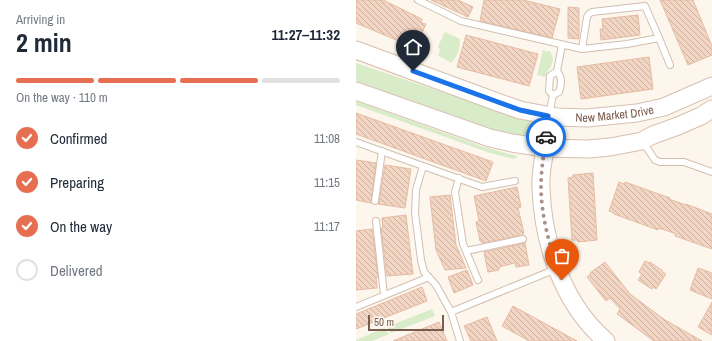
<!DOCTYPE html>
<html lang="en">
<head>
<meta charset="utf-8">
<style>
	:root { --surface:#fff; --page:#f6f6f7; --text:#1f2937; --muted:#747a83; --line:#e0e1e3; --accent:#e76f51 }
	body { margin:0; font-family:"Archivo Narrow",sans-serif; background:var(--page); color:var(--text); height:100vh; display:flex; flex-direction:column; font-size:15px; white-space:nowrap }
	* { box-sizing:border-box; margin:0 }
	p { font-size:13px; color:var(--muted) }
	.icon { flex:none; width:22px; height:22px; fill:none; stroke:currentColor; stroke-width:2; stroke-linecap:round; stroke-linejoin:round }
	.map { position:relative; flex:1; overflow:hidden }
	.drawer { display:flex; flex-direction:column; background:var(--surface); width:356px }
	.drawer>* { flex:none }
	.scale { position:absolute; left:12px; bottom:10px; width:76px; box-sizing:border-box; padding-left:4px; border:2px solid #7a5c4d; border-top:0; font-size:11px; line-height:14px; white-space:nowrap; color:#7a5c4d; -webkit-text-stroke:3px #fffaf3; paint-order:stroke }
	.pin { position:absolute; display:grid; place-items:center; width:34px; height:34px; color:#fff; margin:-41px -17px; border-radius:50% 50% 50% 0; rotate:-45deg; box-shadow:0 0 4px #0007 }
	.pin .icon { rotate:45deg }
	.courier { position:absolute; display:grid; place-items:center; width:40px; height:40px; margin:-20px; border:3px solid #1a73e8; border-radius:50%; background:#fff; color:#222; box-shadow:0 1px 5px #0007 }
	.overview em { font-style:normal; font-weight:700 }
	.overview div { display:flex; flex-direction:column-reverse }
	.overview { display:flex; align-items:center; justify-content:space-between; height:68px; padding:0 16px }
	h1 { font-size:26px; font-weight:700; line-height:30px }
	.bar { display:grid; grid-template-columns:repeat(4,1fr); gap:6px 4px; align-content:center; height:48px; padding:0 16px }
	.bar i { height:5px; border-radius:3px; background:var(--line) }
	.bar .current { background:var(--accent) }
	.bar p { grid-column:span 4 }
	ol { padding:0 16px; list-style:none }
	li { display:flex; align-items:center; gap:12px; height:44px }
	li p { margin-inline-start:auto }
	li .icon { padding:4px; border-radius:50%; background:var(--accent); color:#fff; stroke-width:4 }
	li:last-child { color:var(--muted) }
	li i { width:22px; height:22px; border:2px solid var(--line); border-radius:50% }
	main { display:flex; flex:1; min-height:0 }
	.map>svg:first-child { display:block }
	.grass { fill:#d8ecc9 }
	.building { fill:url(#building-back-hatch); stroke:#e6bba3 }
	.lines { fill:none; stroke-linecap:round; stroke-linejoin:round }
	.lane-casing { stroke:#d1beb0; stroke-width:8 }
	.secondary-casing { stroke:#d6c0b0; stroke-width:19 }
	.lane { stroke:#fff; stroke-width:6 }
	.secondary { stroke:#fff; stroke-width:17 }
	.done { stroke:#a89285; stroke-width:4; stroke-dasharray:0 7.2 }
	.route { stroke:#1a73e8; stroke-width:5 }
	.labels { text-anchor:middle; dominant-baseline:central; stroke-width:4; stroke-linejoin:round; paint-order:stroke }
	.street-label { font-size:12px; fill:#7a5c4d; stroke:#fffaf3 }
</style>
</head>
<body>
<main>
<section class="drawer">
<div class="overview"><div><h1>2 min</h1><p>Arriving in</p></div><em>11:27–11:32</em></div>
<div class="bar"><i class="current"></i><i class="current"></i><i class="current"></i><i></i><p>On the way · 110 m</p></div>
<ol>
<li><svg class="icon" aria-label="check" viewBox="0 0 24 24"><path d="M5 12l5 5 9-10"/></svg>Confirmed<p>11:08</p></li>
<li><svg class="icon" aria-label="check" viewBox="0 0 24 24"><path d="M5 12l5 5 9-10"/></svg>Preparing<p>11:15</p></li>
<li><svg class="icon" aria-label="check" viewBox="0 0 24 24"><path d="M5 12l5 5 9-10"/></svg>On the way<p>11:17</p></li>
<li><i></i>Delivered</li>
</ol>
</section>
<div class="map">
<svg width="356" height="341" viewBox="0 0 356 341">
	<defs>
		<pattern id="building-back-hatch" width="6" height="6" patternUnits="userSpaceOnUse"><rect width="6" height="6" fill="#f3d5c3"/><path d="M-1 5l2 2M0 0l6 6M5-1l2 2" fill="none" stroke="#cab0a1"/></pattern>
	</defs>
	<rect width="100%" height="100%" fill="#fdf6ec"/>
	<path class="grass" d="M89,32L104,39C104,49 102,56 95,63L87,58L82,56L84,50L82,46Z
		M187,50L192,52L193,50C202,63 193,66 189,77L181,75Z
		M0,63L109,100L175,122L173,139L151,134L0,81Z
		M0,101L128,147L153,154L162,156L158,159L134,153L0,105Z
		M76,309L79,316L35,333L31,327Z
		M28,328L33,334L16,341H0V340Z"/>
	<path class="building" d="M0,0H27L66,19L65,23L70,24L59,48L0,23Z
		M75,0H102L117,7L112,17Z
		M128,0H167L204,9L196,38L124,21Z
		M304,0H337L356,46V55L332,65Z
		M212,7L223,8V39L212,38Z
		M282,15L284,35L245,40L244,29H247L246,19Z
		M110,35L182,54L173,86L101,67Z
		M293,57L297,89L225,99L221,67Z
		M0,113L137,162L130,181L0,134Z
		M0,160L20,163L15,203L0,200Z
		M29,165L55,169L49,208L22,204L23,202Z
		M237,173L241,240L222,242L221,240H216L212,178L217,177V175Z
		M263,182L268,184L269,182L314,198L313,199L330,205V204L356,214V249L319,236L320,234L312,231L302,228V230L258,214V213L253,211Z
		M161,187L165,207L162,208L168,233H167V235L126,243L125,241H124L120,222L123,221L118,196Z
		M94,195L100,245L110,268L89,270L80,250L74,197Z
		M50,215L57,274L31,276L25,228H27L26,218Z
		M16,229L22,277L20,278L21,288L0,290V231Z
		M169,243L173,265L160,267L159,263L143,267V270L132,272L128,252Z
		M289,261L293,263L294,262L307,271L306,272L310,274L300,289L297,287L296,289L282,280L286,274L283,272Z
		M249,262L274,294L309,320L346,341H298L261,314L264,309L254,298L250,301L231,277L235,274L234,273Z
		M342,268L356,273V299L334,290Z
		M111,270L117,285L98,293L92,277Z
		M66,287L71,301L0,329V314Z
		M356,302V335L342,327Z
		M157,306L221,341H173L146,326Z
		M131,317L141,341H115L108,326Z
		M83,322L91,341H37Z"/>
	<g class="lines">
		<g class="lane-casing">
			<path id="lane" d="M62,0L105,21L226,49L271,44L303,38L289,6L236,12L233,14L231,17L226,49
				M303,38L314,65
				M201,71L206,45
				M193,115L197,95L203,92C206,84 206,77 201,71L194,76L193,91L197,95
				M0,142L67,166L60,190L59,213L65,260L68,272L80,285L95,312
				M287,142L299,160L304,162H328L356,172
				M67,166L126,187L159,181
				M103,178L99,192L107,244L122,280
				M19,201L26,151
				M20,221L28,295
				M110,251L167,239
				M0,307L73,277
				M104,341L95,312L200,269"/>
		</g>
		<g class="secondary-casing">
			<g id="secondary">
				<path id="s1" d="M0,50L141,102L164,110L201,117L231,118L281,113L308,107L356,86"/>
				<path d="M0,91L134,138L156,143L189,148L232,149L254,147L286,141L297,135L322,126L345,116L356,109"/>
				<path d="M192,116C191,127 190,138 189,149C187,162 184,175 185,188C187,244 207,304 250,341"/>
			</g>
		</g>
		<use href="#lane" class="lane"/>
		<use href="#secondary" class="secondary"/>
	</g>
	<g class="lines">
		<path class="done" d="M190,137C188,153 185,170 185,186C185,218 195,251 206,280"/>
		<path class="route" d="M57,71L142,102L164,110L192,116L190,137"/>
	</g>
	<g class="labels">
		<g class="street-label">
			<text stroke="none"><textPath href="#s1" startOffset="270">New Market Drive</textPath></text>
		</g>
	</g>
</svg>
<div class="scale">50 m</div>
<div class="pin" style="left:206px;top:280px;background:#ea580c"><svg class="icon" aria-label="bag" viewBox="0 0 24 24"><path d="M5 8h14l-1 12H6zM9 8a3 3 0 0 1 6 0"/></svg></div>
<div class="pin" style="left:57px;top:71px;background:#1f2937"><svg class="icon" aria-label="home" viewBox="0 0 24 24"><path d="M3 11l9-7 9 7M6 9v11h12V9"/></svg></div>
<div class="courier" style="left:190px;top:137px"><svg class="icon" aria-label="car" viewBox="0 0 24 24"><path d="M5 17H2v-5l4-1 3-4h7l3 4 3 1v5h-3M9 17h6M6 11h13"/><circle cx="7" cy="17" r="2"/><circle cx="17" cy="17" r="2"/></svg></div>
</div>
</main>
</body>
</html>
